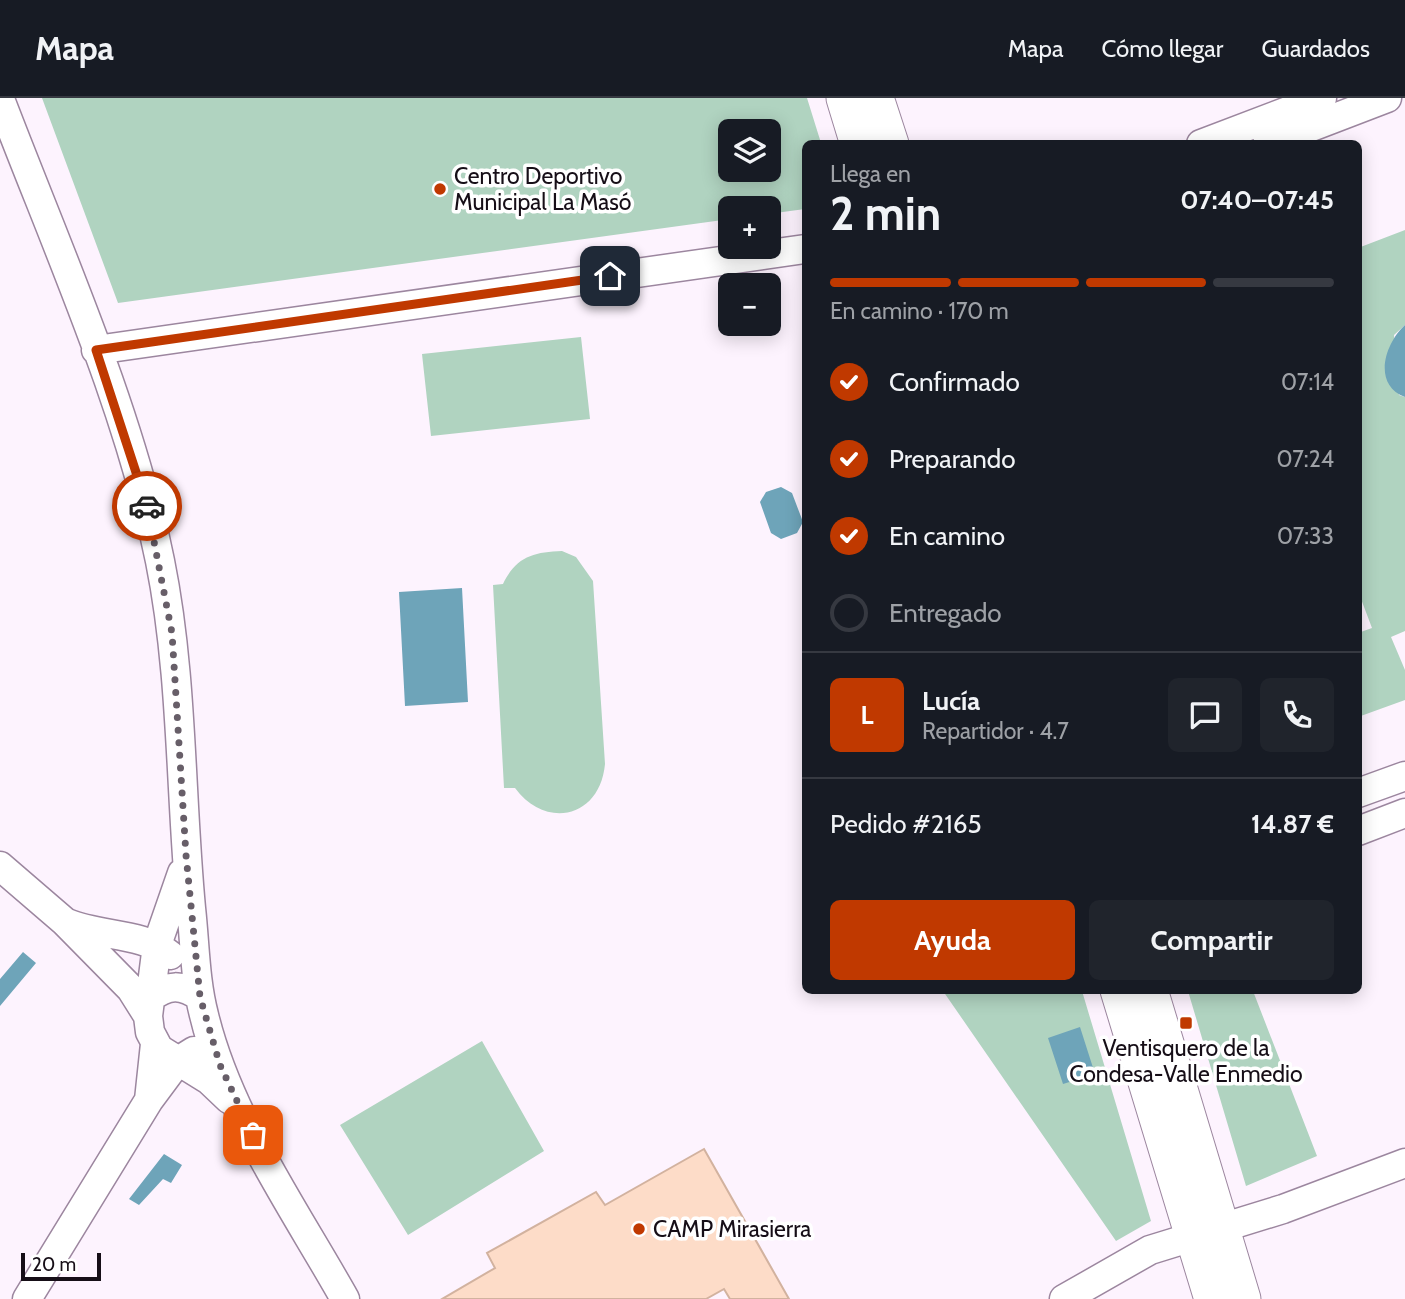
<!DOCTYPE html>
<html lang="es">
<head>
<meta charset="utf-8">
<style>
	:root { --surface:#171b24; --page:#20242c; --text:#f1f3f6; --muted:#9ea1a6; --line:#363941; --accent:#c03900 }
	body { margin:0; font-family:Cabin,sans-serif; background:var(--page); color:var(--text); height:100vh; display:flex; flex-direction:column; font-size:26px; white-space:nowrap }
	* { box-sizing:border-box; margin:0 }
	p { font-size:23px; color:var(--muted) }
	.icon { flex:none; width:38px; height:38px; fill:none; stroke:currentColor; stroke-width:2; stroke-linecap:round; stroke-linejoin:round }
	.map { position:relative; flex:1; overflow:hidden }
	.sheet { position:absolute; left:802px; top:42px; width:560px; height:854px; display:flex; flex-direction:column; background:var(--surface); border-radius:10px; box-shadow:0 4px 18px #0003 }
	.sheet>* { flex:none }
	.fabs { position:absolute; left:718px; top:21px; display:grid; gap:14px }
	.fabs a { display:grid; place-items:center; width:63px; height:63px; border-radius:10px; background:var(--surface); box-shadow:0 4px 18px #0003; font-size:35px }
	.scale { position:absolute; left:21px; bottom:18px; width:80px; box-sizing:border-box; padding-left:7px; border:4px solid #160e17; border-top:0; font-size:19px; line-height:24px; white-space:nowrap; color:#160e17; -webkit-text-stroke:5px #fff; paint-order:stroke }
	.pin { position:absolute; display:grid; place-items:center; width:60px; height:60px; color:#fff; margin:-30px; border-radius:14px; box-shadow:0 4px 10px #0006 }
	.courier { position:absolute; display:grid; place-items:center; width:70px; height:70px; margin:-35px; border:5px solid #c03900; border-radius:50%; background:#fff; color:#222; box-shadow:0 2px 9px #0007 }
	.head em { font-style:normal; font-weight:700 }
	.head div { display:flex; flex-direction:column-reverse }
	.head { display:flex; align-items:center; justify-content:space-between; height:119px; padding:0 28px }
	h1 { font-size:46px; font-weight:700; line-height:52px }
	.bar { display:grid; grid-template-columns:repeat(4,1fr); gap:10px 7px; align-content:center; height:84px; padding:0 28px }
	.bar i { height:9px; border-radius:5px; background:var(--line) }
	.bar .active { background:var(--accent) }
	.bar p { grid-column:span 4 }
	.line { display:flex; align-items:center; gap:18px; padding:0 28px; border-top:2px solid var(--line) }
	.line div { flex:1 }
	.round { display:grid; place-items:center; flex:none; width:74px; height:74px; border-radius:10px; background:var(--page) }
	ol { padding:0 28px; list-style:none }
	li { display:flex; align-items:center; gap:21px; height:77px }
	li p { margin-inline-start:auto }
	li .icon { padding:7px; border-radius:50%; background:var(--accent); color:#fff; stroke-width:4 }
	li:last-child { color:var(--muted) }
	li i { width:38px; height:38px; border:4px solid var(--line); border-radius:50% }
	.primary-button { display:flex; gap:14px; margin-top:auto; padding:14px 28px }
	.primary-button a { flex:1; height:80px; border-radius:10px; background:var(--accent); color:#fff; font-size:28px; font-weight:700; line-height:80px; text-align:center }
	.primary-button a+a { background:var(--page); color:var(--text) }
	header { display:flex; align-items:center; gap:42px; box-sizing:border-box; height:98px; padding:0 35px; background:var(--surface); border-bottom:2px solid var(--line) }
	header strong { font-size:33px }
	nav { display:flex; gap:38px; margin-inline-start:auto; font-size:24px }
	.map>svg:first-child { display:block }
	.green { fill:#b0d3c0; fill-rule:evenodd }
	.water { fill:#6ea4b9 }
	.building { fill:#fddcc8; stroke:#d2b29f; stroke-width:2 }
	.lines { fill:none; stroke-linecap:round; stroke-linejoin:round }
	.minor-casing { stroke:#9c869f; stroke-width:31 }
	.major-casing { stroke:#9c869f; stroke-width:39 }
	.minor { stroke:#fff; stroke-width:28 }
	.major { stroke:#fff; stroke-width:37 }
	.done { stroke:#675e68; stroke-width:7; stroke-dasharray:0 12.6 }
	.route { stroke:#c03900; stroke-width:9 }
	.poi-dot { fill:#c03900; stroke:#fff; stroke-width:2.5 }
	.labels { text-anchor:middle; dominant-baseline:central; stroke-width:7; stroke-linejoin:round; paint-order:stroke }
	.poi-label { font-size:23px; fill:#160e17; stroke:#fff; text-anchor:start }
</style>
</head>
<body>
<header>
<strong>Mapa</strong>
<nav><a>Mapa</a><a>Cómo llegar</a><a>Guardados</a></nav>
</header>
<div class="map">
<svg width="1405" height="1201" viewBox="0 0 1405 1201">
	<rect width="100%" height="100%" fill="#fdf3fe"/>
	<path class="green" d="M42,0H807L821,45L805,46V111L768,116V110H730V121L118,205ZM730,33H768V72H730Z
		M1405,132V227L1394,237L1399,297L1405,299V533L1391,539L1405,572V602L1358,619V535L1372,530L1358,493V150Z
		M581,239L590,321L431,338L422,256Z
		M562,453L576,459L593,483L605,666C600,720 546,732 515,690H504L493,487L503,486C516,459 533,454 562,453Z
		M943,893H1082L1151,1123L1116,1143Z
		M1188,893H1253L1317,1058L1246,1088Z
		M482,943L544,1053L408,1137L340,1027Z"/>
	<path class="water" d="M1405,227V299C1371,286 1386,244 1405,227Z
		M781,389L792,395L803,424L797,435L781,441L771,435L760,404L766,394Z
		M462,490L468,604L405,608L399,494Z
		M23,854L36,865L0,908V881Z
		M1080,929L1095,976L1063,986L1048,940Z
		M164,1056L182,1067L171,1085L163,1081L139,1107L129,1101Z"/>
	<path class="building" d="M704,1051L789,1201H730L724,1191L706,1201H442L495,1170L487,1155L596,1094L605,1107Z"/>
	<g class="lines">
		<g class="minor-casing">
			<path id="minor" d="M0,1C56,148 129,309 160,463C183,577 180,694 191,810C195,846 195,883 204,917C228,1017 295,1112 345,1201
				M1201,46L1322,0
				M1267,46L1387,0
				M96,252L805,151
				M1358,695L1405,678
				M1358,733L1405,715
				M0,768L65,824L131,891L148,918
				M182,775L157,847L148,918L150,934L159,951L209,982L229,1001
				M67,825C100,839 142,834 170,857
				M150,900C168,886 182,886 200,899
				M155,946L149,1002L178,963L194,953
				M27,1201L149,1002
				M1064,1201L1150,1152L1283,1111L1405,1065"/>
		</g>
		<g class="major-casing">
			<path id="major" d="M845,0L859,46
				M875,0L890,46
				M1119,892L1213,1201
				M1149,892L1242,1201"/>
		</g>
		<use href="#minor" class="minor"/>
		<use href="#major" class="major"/>
	</g>
	<g class="lines">
		<path class="done" d="M147,408L172,535L186,757L200,899L220,967L253,1037"/>
		<path class="route" d="M147,408L96,252L610,178"/>
	</g>
	<g class="poi-dot">
		<circle cx="440" cy="91" r="7"/>
		<rect x="1179" y="918" width="14" height="14" rx="3.5"/>
		<circle cx="639" cy="1131" r="7"/>
	</g>
	<g class="labels">
		<g class="poi-label">
			<text x="454" y="78">Centro Deportivo<tspan x="454" dy="26">Municipal La Masó</tspan></text>
			<text x="1186" y="950" text-anchor="middle">Ventisquero de la<tspan x="1186" dy="26">Condesa-Valle Enmedio</tspan></text>
			<text x="653" y="1131">CAMP Mirasierra</text>
		</g>
	</g>
</svg>
<div class="fabs">
<a><svg class="icon" aria-label="layers" viewBox="0 0 24 24"><path d="M12 4l9 5-9 5-9-5zM3 14l9 5 9-5"/></svg></a>
<a>+</a>
<a>−</a>
</div>
<div class="scale">20 m</div>
<div class="pin" style="left:253px;top:1037px;background:#ea580c"><svg class="icon" aria-label="bag" viewBox="0 0 24 24"><path d="M5 8h14l-1 12H6zM9 8a3 3 0 0 1 6 0"/></svg></div>
<div class="pin" style="left:610px;top:178px;background:#1f2937"><svg class="icon" aria-label="home" viewBox="0 0 24 24"><path d="M3 11l9-7 9 7M6 9v11h12V9"/></svg></div>
<div class="courier" style="left:147px;top:408px"><svg class="icon" aria-label="car" viewBox="0 0 24 24"><path d="M5 17H2v-5l4-1 3-4h7l3 4 3 1v5h-3M9 17h6M6 11h13"/><circle cx="7" cy="17" r="2"/><circle cx="17" cy="17" r="2"/></svg></div>
<section class="sheet">
<div class="head"><div><h1>2 min</h1><p>Llega en</p></div><em>07:40–07:45</em></div>
<div class="bar"><i class="active"></i><i class="active"></i><i class="active"></i><i></i><p>En camino · 170 m</p></div>
<ol>
<li><svg class="icon" aria-label="check" viewBox="0 0 24 24"><path d="M5 12l5 5 9-10"/></svg>Confirmado<p>07:14</p></li>
<li><svg class="icon" aria-label="check" viewBox="0 0 24 24"><path d="M5 12l5 5 9-10"/></svg>Preparando<p>07:24</p></li>
<li><svg class="icon" aria-label="check" viewBox="0 0 24 24"><path d="M5 12l5 5 9-10"/></svg>En camino<p>07:33</p></li>
<li><i></i>Entregado</li>
</ol>
<div class="line" style="height:126px"><b class="round" style="background:var(--accent);color:#fff">L</b><div><b>Lucía</b><p>Repartidor · 4.7</p></div><a class="round"><svg class="icon" aria-label="chat" viewBox="0 0 24 24"><path d="M4 5h16v11H9l-5 4z"/></svg></a><a class="round"><svg class="icon" aria-label="phone" viewBox="0 0 24 24"><path d="M5 4h4l2 5-3 2q2 4 5 5l2-3 5 2v4C11 20 4 13 5 4z"/></svg></a></div>
<div class="line" style="height:91px"><div>Pedido #2165</div><b>14.87 €</b></div>
<div class="primary-button"><a>Ayuda</a><a>Compartir</a></div>
</section>
</div>
</body>
</html>
